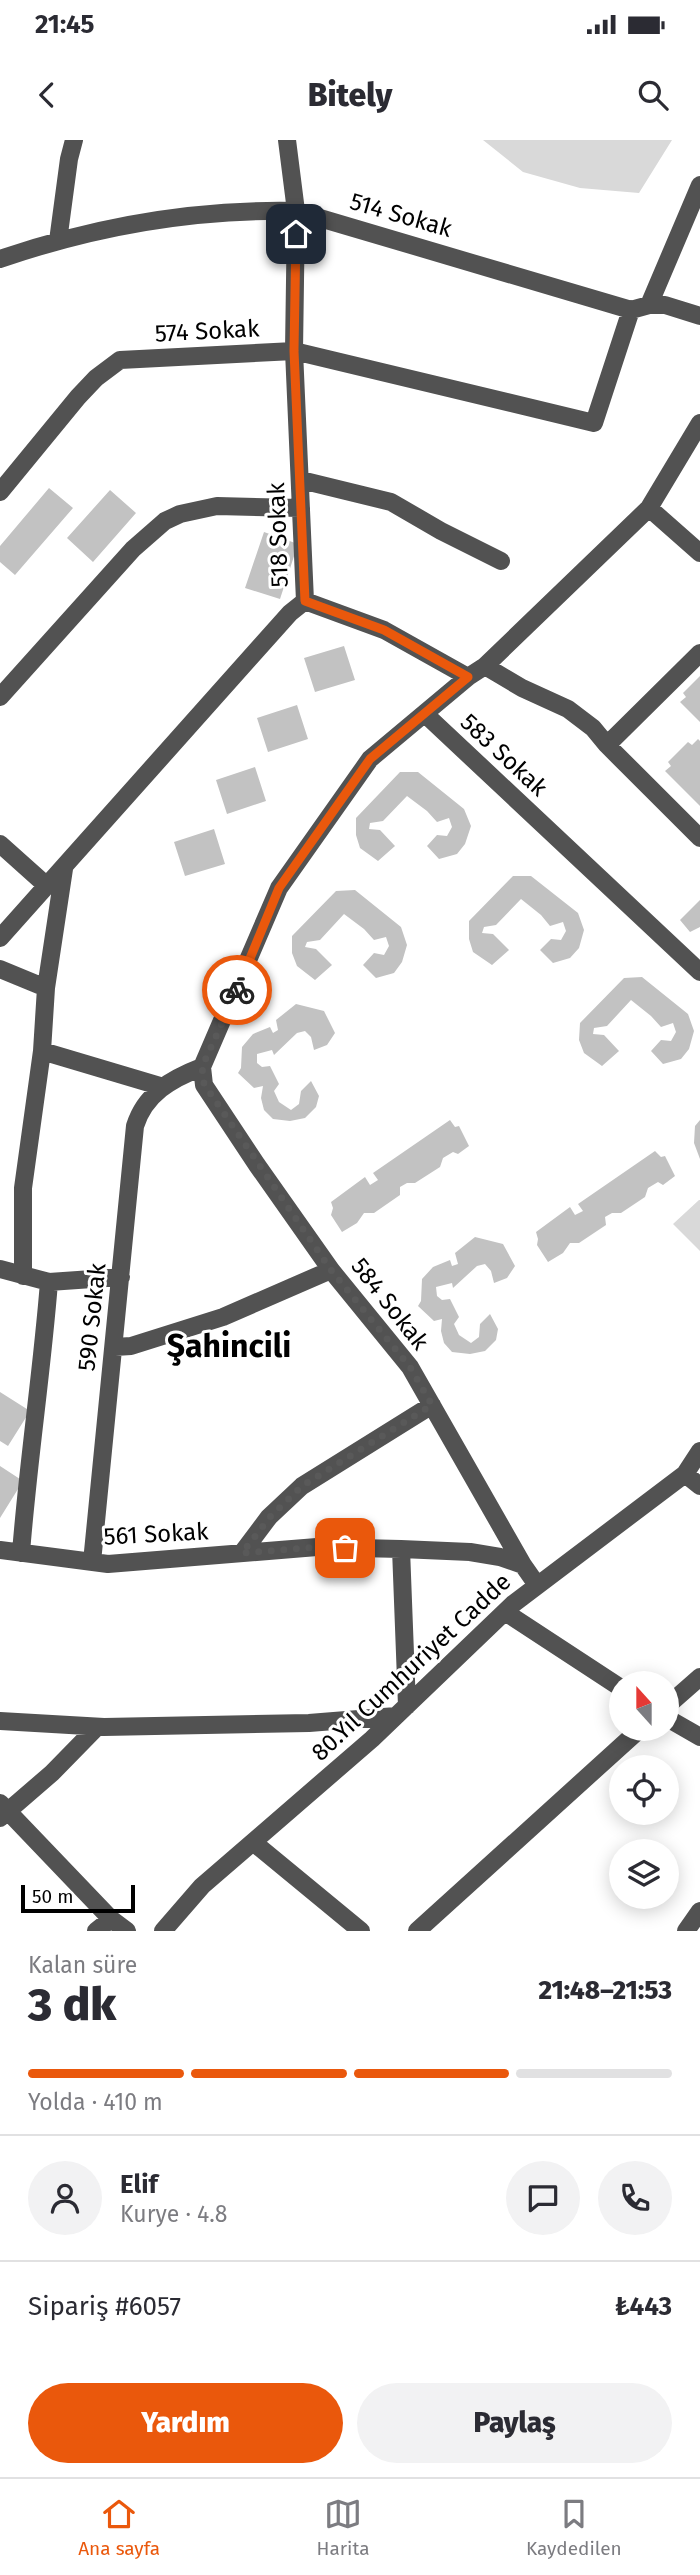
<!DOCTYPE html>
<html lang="tr">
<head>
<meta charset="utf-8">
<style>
	:root { --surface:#fff; --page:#f2f2f3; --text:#2b2b33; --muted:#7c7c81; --line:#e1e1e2; --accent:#ea580c }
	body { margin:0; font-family:"Fira Sans",sans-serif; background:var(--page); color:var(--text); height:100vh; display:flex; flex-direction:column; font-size:26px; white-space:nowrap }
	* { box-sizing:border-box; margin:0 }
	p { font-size:23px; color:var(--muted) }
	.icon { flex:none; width:38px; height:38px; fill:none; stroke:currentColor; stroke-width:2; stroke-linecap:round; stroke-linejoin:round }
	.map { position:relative; height:1791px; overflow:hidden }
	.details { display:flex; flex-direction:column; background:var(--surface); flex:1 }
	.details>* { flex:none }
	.needle { width:46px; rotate:339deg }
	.tools { position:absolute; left:609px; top:1531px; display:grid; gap:14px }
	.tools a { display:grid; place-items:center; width:70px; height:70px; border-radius:50%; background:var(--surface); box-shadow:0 4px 18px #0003; font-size:35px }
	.scale { position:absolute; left:21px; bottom:18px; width:114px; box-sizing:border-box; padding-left:7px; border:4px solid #000; border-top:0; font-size:19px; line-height:24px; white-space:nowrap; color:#000; -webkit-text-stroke:5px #fff; paint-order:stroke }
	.pin { position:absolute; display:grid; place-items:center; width:60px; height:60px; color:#fff; margin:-30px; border-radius:14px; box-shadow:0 4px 10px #0006 }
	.courier { position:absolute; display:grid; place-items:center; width:70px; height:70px; margin:-35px; border:5px solid #ea580c; border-radius:50%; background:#fff; color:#222; box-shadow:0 2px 9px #0007 }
	.summary em { font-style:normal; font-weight:800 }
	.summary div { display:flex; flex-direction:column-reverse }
	.summary { display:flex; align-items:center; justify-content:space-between; height:119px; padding:0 28px }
	h1 { font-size:46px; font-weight:800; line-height:52px }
	.bar { display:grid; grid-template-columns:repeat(4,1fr); gap:10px 7px; align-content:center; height:84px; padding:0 28px }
	.bar i { height:9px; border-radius:5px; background:var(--line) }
	.bar .current { background:var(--accent) }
	.bar p { grid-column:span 4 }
	.line { display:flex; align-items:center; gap:18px; padding:0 28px; border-top:2px solid var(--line) }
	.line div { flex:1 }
	.round { display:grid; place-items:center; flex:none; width:74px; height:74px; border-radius:37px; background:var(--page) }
	.cta { display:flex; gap:14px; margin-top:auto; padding:14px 28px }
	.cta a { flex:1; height:80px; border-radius:42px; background:var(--accent); color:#fff; font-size:28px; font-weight:800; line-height:80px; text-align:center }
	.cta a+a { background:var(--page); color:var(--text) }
	.status { display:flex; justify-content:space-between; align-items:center; height:49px; padding:0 35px; background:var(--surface); direction:ltr }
	.status svg { height:19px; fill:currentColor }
	header { display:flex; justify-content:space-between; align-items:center; height:91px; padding:0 28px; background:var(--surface); font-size:32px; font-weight:800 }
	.tabs { display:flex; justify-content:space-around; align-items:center; height:98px; border-top:2px solid var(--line); background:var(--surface); font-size:19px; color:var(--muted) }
	.tabs a { display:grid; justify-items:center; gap:4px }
	.tabs .current { color:var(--accent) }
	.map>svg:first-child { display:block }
	.green { fill:#d9d9d9 }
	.building { fill:#c2c2c2 }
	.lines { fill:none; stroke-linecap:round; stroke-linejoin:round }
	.minor { stroke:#525252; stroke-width:18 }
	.done { stroke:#595959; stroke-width:7; stroke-dasharray:0 12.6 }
	.route { stroke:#ea580c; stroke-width:9 }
	.labels { text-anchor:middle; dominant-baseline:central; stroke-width:6; stroke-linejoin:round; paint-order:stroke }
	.street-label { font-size:24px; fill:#000; stroke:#fff }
	.district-label { font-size:32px; font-weight:bold; fill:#000; stroke:#fff }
</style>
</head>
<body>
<div class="status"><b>21:45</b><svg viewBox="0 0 49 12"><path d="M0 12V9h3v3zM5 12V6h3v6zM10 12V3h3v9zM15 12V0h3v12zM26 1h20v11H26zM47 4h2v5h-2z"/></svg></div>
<header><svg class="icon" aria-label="back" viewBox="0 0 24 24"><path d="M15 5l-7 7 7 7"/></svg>Bitely<svg class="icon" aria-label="search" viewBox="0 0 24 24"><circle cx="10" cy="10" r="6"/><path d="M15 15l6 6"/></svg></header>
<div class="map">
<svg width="700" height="1791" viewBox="0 0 700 1791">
	<rect width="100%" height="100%" fill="#fff"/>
	<path class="green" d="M483,0H672L639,53L580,48L523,32Z
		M699,1060H700V1111L673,1084Z"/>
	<path class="building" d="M49,348L73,368L15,435L0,422V406Z
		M110,350L136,373L93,422L67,398Z
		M264,392L298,404L280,459L245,448Z
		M344,506L355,540L315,552L304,518Z
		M700,536V582L680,562L686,557L683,553Z
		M297,565L308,599L268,612L257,578Z
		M698,599L700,601V666L665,631L671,626L668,622L688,602L692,605Z
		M255,627L266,661L227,674L216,640Z
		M400,632H418L464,669L471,686L465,704L457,714L439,719L427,706L437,695L447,696L452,687L449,678L437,682L427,671L407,656L383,681L370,683L369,689L380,690L395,706L378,721L360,708L356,695V678Z
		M214,689L225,724L185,736L174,702Z
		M513,736H531L578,773L584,790L579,808L570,818L553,823L540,810L551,799L561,800L566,791L563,782L550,786L541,775L521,759L496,785L484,787L482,793L493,794L509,810L492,825L473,812L469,799V781Z
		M355,750L401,787L407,805L402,822L394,833L376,838L363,825L374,813L384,815L389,806L386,797L374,800L364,789L344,774L320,800L307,802L305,807L316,809L332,825L315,840L297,826L292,813V796L336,751Z
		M700,760V787L690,792L680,780Z
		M642,837L688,874L694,891L689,909L681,919L663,924L651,911L661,900L671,901L676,892L673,883L661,887L651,876L631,860L607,886L594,888L593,894L604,895L619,911L602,926L584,913L579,900L580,883L624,838Z
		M296,864L324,871L335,893L327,905L314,910L311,897L305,891L297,893L274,915L272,910L257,914V923L262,927L270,926L279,944L274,951L279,962L291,970L299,964L301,951L311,941L319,956L316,967L305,978L290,981L273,979L264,970L261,958L263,946L254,948L238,933L241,928L242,907L253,894L270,887L273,893L278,890L276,880Z
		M450,980L455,987L459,986L469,1006L458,1014L453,1012L443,1018L440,1027L415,1043H407L400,1047V1055L374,1073H364L357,1083L342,1092L331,1075L333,1068L331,1062L365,1037L370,1045L378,1040L373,1033Z
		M700,980V1019L694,1003L695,986Z
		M655,1011L661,1017L665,1016L675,1036L663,1045L658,1042L648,1048L645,1057L621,1073H612L605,1077L606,1085L579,1103H570L563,1113L548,1122L537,1105L538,1099L536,1092L570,1067L575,1075L583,1071L578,1064Z
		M475,1097L503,1104L515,1126L507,1138L494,1143L491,1131L485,1124L477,1126L453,1148L452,1143L436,1147L437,1156L442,1160L450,1159L459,1177L454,1184L459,1195L471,1203L479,1197L480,1184L490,1174L498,1189L496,1200L485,1211L470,1214L452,1212L444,1203L441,1191L442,1179L434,1181L418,1166L421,1161L422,1139L433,1127L450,1120L452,1126L458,1124L455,1113Z
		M0,1252L30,1271L8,1306L0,1301Z
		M0,1326L23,1341L0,1378Z"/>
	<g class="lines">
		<path class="minor" d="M58,101L69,19L74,0
			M0,119C96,86 195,69 296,71L631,170L649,165H665L700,176
			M649,165L700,45
			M301,340L391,362L441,391L501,421
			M0,352L78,257L96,238L120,220L294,211L594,283L631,170
			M649,368L700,413
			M305,461L384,490L468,537
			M485,526L522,548L568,569L593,588L607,605L700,698
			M0,557L133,409L165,381L180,374L217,366L301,368
			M425,574L700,832
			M607,605L700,513
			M0,704L47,746
			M0,798L290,473L305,461L294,211L296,71L287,0
			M0,829L46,848
			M42,911L163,947
			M0,1129L49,1142L121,1137
			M23,1136V1048L42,911L46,848L64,729
			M115,1207L131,1206L223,1177L331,1130
			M685,1334L700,1346
			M401,1409L407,1566
			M0,1410L108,1424L317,1407L401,1409L470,1412L500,1417L523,1425
			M21,1413C28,1322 42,1232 49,1142
			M242,1413L269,1377L302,1346L432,1265
			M92,1422L135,986C145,954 171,939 202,927
			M537,1445L523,1425L410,1227L331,1130L257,1025L204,945L202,927L279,748L370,619L468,537L485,526L649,368L700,283
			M505,1472L621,1548
			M667,1566L700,1537
			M667,1578L700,1597
			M0,1581L104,1587L309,1583L396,1576
			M0,1663L111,1779L127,1791
			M0,1678L52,1633L97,1587
			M253,1702L361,1791
			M96,1791L111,1779
			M163,1791L202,1746L372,1599L513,1464L685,1334L700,1311
			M417,1791L640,1589
			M686,1791L700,1771"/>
	</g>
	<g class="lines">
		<path class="done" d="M237,850L202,927L204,944L331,1130L410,1227L432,1265L302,1346L270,1377L242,1413L317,1407L345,1408"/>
		<path class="route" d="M237,850L279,748L370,619L468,537L384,490L305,461L294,211L296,94"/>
	</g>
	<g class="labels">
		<g class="street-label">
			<text transform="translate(401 75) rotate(16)">514 Sokak</text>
			<text transform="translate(207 191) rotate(-3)">574 Sokak</text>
			<text transform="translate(278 395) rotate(-92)">518 Sokak</text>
			<text transform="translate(504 615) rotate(43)">583 Sokak</text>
			<text transform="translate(390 1164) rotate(52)">584 Sokak</text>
			<text transform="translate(92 1177) rotate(-84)">590 Sokak</text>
			<text transform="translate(156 1394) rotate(-3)">561 Sokak</text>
			<text transform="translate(411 1527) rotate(-43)">80.Yıl Cumhuriyet Cadde</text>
		</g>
		<g class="district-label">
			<text x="229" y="1206">Şahincili</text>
		</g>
	</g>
</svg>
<div class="tools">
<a><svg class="needle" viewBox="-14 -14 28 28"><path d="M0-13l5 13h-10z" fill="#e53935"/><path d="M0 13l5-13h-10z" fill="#7c7c81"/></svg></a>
<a><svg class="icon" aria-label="locate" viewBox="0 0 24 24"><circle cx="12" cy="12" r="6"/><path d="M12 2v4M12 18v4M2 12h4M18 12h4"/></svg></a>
<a><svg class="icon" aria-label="layers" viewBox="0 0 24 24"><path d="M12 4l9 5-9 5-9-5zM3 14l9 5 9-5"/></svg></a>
</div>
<div class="scale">50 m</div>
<div class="pin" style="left:345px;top:1408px;background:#ea580c"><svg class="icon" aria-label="bag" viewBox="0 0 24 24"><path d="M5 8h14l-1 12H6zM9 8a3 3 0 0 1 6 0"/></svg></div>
<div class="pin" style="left:296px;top:94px;background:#1f2937"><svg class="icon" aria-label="home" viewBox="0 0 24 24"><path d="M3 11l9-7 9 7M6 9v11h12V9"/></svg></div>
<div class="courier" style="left:237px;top:850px"><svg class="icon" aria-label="bike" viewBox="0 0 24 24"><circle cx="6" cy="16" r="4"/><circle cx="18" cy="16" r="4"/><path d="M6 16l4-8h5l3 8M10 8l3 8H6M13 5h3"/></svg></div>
</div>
<section class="details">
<div class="summary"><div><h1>3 dk</h1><p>Kalan süre</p></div><em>21:48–21:53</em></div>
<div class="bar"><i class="current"></i><i class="current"></i><i class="current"></i><i></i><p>Yolda · 410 m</p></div>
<div class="line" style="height:126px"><a class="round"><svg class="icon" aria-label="person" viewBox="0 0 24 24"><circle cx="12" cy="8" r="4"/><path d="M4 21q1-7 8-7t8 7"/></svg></a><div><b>Elif</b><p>Kurye · 4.8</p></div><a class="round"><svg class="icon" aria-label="chat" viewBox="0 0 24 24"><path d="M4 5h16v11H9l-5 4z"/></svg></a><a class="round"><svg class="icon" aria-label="phone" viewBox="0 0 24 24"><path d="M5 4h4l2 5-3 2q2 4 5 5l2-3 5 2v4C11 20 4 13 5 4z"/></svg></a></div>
<div class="line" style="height:91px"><div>Sipariş #6057</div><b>₺443</b></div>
<div class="cta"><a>Yardım</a><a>Paylaş</a></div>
</section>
<nav class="tabs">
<a class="current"><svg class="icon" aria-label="home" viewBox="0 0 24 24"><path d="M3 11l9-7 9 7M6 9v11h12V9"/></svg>Ana sayfa</a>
<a><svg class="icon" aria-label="map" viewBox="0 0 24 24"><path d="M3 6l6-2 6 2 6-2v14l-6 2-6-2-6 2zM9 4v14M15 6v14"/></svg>Harita</a>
<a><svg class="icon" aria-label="saved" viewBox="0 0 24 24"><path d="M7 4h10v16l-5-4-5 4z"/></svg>Kaydedilen</a>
</nav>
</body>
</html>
